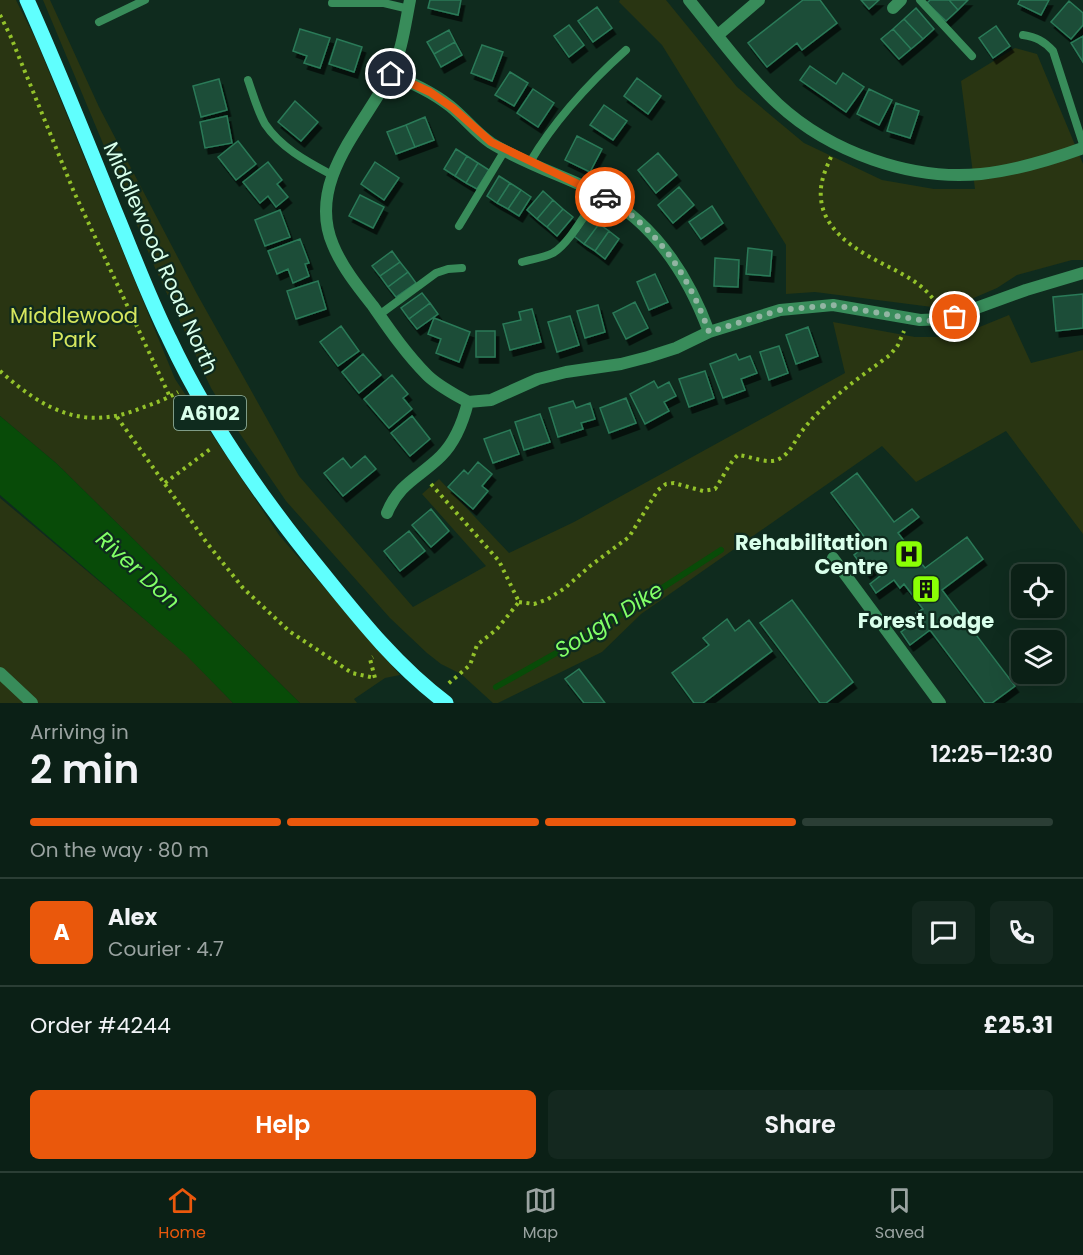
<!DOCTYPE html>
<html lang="en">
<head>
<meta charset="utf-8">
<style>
	:root { --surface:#0b2016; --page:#14281f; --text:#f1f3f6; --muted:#9aa3a1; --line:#2b3e35; --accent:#ea580c }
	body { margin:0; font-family:Poppins,sans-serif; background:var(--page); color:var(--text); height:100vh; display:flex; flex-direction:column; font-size:22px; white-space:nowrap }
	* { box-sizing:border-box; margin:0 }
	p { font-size:20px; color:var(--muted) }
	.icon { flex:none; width:33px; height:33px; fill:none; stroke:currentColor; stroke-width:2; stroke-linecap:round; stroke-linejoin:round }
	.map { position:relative; height:703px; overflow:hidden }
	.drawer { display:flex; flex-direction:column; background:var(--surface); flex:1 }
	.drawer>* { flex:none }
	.tools { position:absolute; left:1011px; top:564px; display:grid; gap:12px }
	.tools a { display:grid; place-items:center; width:54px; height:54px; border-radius:9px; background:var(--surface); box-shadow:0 6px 24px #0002,0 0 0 2px var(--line); font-size:30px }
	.pin { position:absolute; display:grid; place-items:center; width:51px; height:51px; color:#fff; margin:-26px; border:3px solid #fff; border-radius:50%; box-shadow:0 2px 6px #0007 }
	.courier { position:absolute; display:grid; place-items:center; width:60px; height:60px; margin:-30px; border:4px solid #ea580c; border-radius:50%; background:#fff; color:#222; box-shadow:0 2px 8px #0007 }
	.overview em { font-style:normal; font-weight:600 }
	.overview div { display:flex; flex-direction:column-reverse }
	.overview { display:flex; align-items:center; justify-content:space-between; height:102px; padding:0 30px }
	h1 { font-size:39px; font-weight:600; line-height:45px }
	.bar { display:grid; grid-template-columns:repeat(4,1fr); gap:9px 6px; align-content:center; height:72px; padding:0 30px }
	.bar i { height:8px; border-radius:4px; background:var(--line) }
	.bar .active { background:var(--accent) }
	.bar p { grid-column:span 4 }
	.line { display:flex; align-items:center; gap:15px; padding:0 30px; border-top:2px solid var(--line) }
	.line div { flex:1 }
	.round { display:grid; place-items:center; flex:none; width:63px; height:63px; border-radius:9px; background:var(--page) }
	.action { display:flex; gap:12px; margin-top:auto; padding:12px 30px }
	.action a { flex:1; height:69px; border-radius:9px; background:var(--accent); color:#fff; font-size:24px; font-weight:600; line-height:69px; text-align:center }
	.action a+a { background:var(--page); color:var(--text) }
	.tabs { display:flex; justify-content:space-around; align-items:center; height:84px; border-top:2px solid var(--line); background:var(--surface); font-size:16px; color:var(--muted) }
	.tabs a { display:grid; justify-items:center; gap:3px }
	.tabs .active { color:var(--accent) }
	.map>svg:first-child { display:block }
	.green { fill:#293512 }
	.water { fill:#084b08 }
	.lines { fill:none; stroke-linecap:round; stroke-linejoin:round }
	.stream { stroke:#084b08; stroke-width:6 }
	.building { fill:#1a4d37; stroke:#2b7a58; stroke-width:1.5; filter:url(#shadow) }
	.path { stroke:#93c22a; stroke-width:4; stroke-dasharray:3 4.5; stroke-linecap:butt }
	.service { stroke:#388c5a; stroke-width:8 }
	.minor { stroke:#388c5a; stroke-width:12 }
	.primary { stroke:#60fffe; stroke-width:15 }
	.done { stroke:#92b5a3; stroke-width:6; stroke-dasharray:0 10.8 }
	.route { stroke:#ea580c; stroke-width:8 }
	.labels { text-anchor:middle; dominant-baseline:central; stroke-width:4.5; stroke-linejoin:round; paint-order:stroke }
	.shield { fill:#0f2b1e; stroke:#9cbfae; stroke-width:1.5 }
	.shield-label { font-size:20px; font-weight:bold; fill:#d9ffeb }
	.street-label { font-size:21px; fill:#d9ffeb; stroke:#0f2b1e }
	.park-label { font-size:21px; fill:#d6e65e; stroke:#0f2b1e }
	.poi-label { font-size:21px; font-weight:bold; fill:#d9ffeb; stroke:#0f2b1e; text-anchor:end }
	.water-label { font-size:22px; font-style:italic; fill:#81ff67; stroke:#0f2b1e }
</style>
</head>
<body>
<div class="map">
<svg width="1083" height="703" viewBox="0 0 1083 703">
	<defs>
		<filter id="shadow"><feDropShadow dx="3.5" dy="6" stdDeviation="0" flood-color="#0009"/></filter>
	</defs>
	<rect width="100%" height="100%" fill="#0f2b1e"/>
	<path class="green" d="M0,0H16L36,40L175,379L279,535L400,675L385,678L354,699L357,703H300L56,463L0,416Z
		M43,0H50L99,107L197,294L299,476L413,607L486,566L422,494L439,479L509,553L574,522L845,373L833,322L915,337H955L1009,315L1031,363L1083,350V534L1006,431L916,482L882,446L641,614L602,652L498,703H493L461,674L441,664L427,653L390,618L286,501L234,425L211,388L155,268Z
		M620,0H666L737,87L804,143L882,180L934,189H975L961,81L1015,48L1037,54L1083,164V260H1072L1017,275L997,288L955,306L932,307L815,292L786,294V245L662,45L619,2Z
		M0,498L186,654L233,703H0Z"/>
	<path class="water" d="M0,416L56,463L300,703H233L186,655L0,495Z"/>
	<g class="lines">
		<path class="stream" d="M496,687L597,630L721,550"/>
	</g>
	<path class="building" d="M430,0H461L458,15L428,8Z
		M803,0H820L837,23L802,50L797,43L767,67L748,43Z
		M861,0H879L869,9Z
		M930,0H949L958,10L946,21L927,3Z
		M949,0H968L958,10Z
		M1020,0H1049L1041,15L1018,4Z
		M1069,1L1083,13V25L1071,39L1051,22Z
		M597,7L612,28L593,42L578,21Z
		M916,8L934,29L923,39L904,19Z
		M904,19L923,39L911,49L893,29Z
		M569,25L584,45L569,57L554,36Z
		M996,26L1010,46L993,58L979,38Z
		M300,29L330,38L320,68L304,63L307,56L293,51Z
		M893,29L911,49L899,59L881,39Z
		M449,30L455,42L434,54L427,42Z
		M1083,36V62L1071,43Z
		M337,39L362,47L354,72L329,64Z
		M455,42L462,55L441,67L434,54Z
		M482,45L503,52L492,81L471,73Z
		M810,66L836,84L843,73L864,87L846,112L800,80Z
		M510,72L528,83L514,106L495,95Z
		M637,78L661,96L648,114L624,96Z
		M219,79L227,110L201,117L193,86Z
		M533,89L554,103L538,127L517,113Z
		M869,89L892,100L879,125L857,114Z
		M295,101L318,122L301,141L278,122Z
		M896,103L919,111L910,138L887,131Z
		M604,105L627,121L613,140L590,125Z
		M227,116L232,143L205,148L200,122Z
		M425,117L434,140L415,147L406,125Z
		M406,125L415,147L396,154L387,132Z
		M577,136L602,149L590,172L565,160Z
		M238,141L256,164L236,180L218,157Z
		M456,149L467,156L455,176L444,169Z
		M658,153L677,175L656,193L638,170Z
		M467,156L478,163L466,183L455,176Z
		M268,162L282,180L277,184L288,197L276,207L268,196L260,203L243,182Z
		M375,162L399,178L384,200L361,184Z
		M478,163L489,170L477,189L466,183Z
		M499,176L510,183L497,203L487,196Z
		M510,183L521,190L508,209L497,203Z
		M679,187L694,205L673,223L658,205Z
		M521,190L531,197L519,216L508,209Z
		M543,191L553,200L537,219L527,210Z
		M360,195L384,207L373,228L349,216Z
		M553,200L563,209L547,227L537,219Z
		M712,206L723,223L701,239L689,222Z
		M563,209L573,217L557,236L547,227Z
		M280,210L290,237L265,246L255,220Z
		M588,217L599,224L584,244L574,236Z
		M599,224L609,231L595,251L584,244Z
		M609,231L619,239L605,259L595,251Z
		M300,239L309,263L305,264L309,276L293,283L288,269L277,274L268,251Z
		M748,248L772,251L770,276L746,274Z
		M392,251L400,262L380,276L372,266Z
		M715,258L739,260L738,287L714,286Z
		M400,262L408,272L388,287L380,276Z
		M408,272L416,283L396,297L388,287Z
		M655,274L668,302L649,310L637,282Z
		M318,281L326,309L296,319L287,291Z
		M422,293L430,303L409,319L401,308Z
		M1083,294V328L1056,331L1053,297Z
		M635,302L648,328L626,339L613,313Z
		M430,303L438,314L417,329L409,319Z
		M598,305L605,332L585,338L577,311Z
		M532,309L541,342L510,350L503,324L521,320L519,312Z
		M570,316L579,345L557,352L548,322Z
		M434,318L470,332L459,362L436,353L441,339L428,334Z
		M341,326L359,351L338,366L320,342Z
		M808,327L818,356L796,364L786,335Z
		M476,331H495V357H476Z
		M779,346L788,373L769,380L760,352Z
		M363,354L381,375L359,393L342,372Z
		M736,354L739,360L750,356L757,373L741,379L745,390L723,398L710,364Z
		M705,371L714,398L689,407L679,379Z
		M392,375L408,394L403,398L412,409L389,428L364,399Z
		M654,381L658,388L669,382L676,396L664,402L669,411L645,424L630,394Z
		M626,398L636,423L609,433L600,408Z
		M573,401L576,408L590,403L595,419L581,423L583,429L558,437L549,408Z
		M540,414L550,442L524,450L515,422Z
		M412,416L430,439L410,456L391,433Z
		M510,430L519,454L493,463L484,439Z
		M365,456L376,469L343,496L324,473L343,458L351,468Z
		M478,462L492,474L482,486L488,491L473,509L448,487L464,470L468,474Z
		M857,473L894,522L912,509L919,517L898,533L925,568L967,537L983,559L942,590L1015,686L992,703H985L930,630L910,645L901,632L920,618L916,613L923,609L904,584L900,588L894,580L876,593L870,584L885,572L879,564L867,573L854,555L869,543L831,493Z
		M431,509L449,531L431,547L412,525Z
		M409,531L425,551L400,571L384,551Z
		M792,600L853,682L826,703H820L760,623Z
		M727,619L735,631L749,620L772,651L703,703H694L672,673L709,645L703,638Z
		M579,669L605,703H584L565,679Z"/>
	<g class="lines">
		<path class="path" d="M0,15L10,35L74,192L170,397
			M831,157C827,166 822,177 821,188C817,229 857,251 889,267C907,276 925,286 936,303
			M0,371C45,411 85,432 144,407C156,403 168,398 178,392
			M117,417L207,543L243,588L289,631L352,673L375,678L370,659L373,657
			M165,483L213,447
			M431,484L499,561L519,602L497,629L477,645L470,665L448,684
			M519,602L534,604L548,599L565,588L590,566L629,537L658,490L666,484L674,483L703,491L715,489C723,478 728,464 738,455C750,456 768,465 779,459C790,454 795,440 802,431C826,400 859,378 890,355L898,345L904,331"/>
		<path class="service" d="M920,0L972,56
			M332,3H384L409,9
			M99,22L145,0
			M1023,35C1036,37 1044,41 1053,51L1083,144
			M248,80C253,94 257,110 265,124C281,148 308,162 332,175
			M530,162C556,118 589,83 626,50
			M459,226L505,150
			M522,262C532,259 543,258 553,253C570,243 587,210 599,194
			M379,315L436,273L448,269L462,268"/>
		<path class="minor" d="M689,0C718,36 745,73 778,104C830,152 911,181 981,174C1017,170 1050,160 1083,148
			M893,8L901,0
			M718,35L759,0
			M391,74C412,83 432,92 450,106C465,118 476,133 491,143C525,164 564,176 598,193C654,222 688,275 709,332
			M468,402L491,400L538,379L566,372L621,364L648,357L676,348L709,332L780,310L833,305L920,320L946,319L1026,290L1083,273
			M387,513C399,483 420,477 441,456C456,441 463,422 468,402C454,394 438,386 427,375C406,354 389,329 373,306C358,287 342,267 333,245C306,182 363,127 390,75C402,52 405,25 410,0
			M833,558L940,703
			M0,673L32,703"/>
		<path class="primary" d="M27,0C58,69 86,139 114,209C132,252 148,296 169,338C209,424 265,503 325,576C362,622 398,667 446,703"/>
	</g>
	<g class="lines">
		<path class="done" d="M605,197C657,227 689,276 709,332L780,310L833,305L920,320L933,321L955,317"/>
		<path class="route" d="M391,74L430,92L453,108L491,142L605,197"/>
	</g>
	<defs>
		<g id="hospital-square" transform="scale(1.5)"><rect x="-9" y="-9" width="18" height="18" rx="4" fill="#8aff05" stroke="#0f2b1e"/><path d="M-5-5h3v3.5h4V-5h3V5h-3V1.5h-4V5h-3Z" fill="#111"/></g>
		<g id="building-square" transform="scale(1.5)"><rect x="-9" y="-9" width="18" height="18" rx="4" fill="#8aff05" stroke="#0f2b1e"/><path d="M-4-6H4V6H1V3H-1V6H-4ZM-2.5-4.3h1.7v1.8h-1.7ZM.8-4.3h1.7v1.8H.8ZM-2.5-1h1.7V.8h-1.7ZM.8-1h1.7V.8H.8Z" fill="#111"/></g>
	</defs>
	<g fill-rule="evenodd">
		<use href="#hospital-square" x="909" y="554"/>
		<use href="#building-square" x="926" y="589"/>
	</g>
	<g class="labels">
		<rect class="shield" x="174" y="396" width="72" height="34" rx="4.5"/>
		<g class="shield-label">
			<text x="210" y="413">A6102</text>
		</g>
		<g class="street-label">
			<text transform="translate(161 258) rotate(66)">Middlewood Road North</text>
		</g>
		<g class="park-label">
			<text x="74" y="315">Middlewood<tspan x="74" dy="24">Park</tspan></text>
		</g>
		<g class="poi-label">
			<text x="888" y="542">Rehabilitation<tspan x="888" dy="24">Centre</tspan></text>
			<text x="926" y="620" text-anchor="middle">Forest Lodge</text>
		</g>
		<g class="water-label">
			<text transform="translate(138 570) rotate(42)">River Don</text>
			<text transform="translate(609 620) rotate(-32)">Sough Dike</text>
		</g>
	</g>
</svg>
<div class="tools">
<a><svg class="icon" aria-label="locate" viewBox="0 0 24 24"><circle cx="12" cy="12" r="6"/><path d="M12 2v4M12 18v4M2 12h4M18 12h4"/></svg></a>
<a><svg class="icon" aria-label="layers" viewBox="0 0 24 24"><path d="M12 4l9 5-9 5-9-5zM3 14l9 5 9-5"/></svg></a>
</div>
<div class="pin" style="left:955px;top:317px;background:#ea580c"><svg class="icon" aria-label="bag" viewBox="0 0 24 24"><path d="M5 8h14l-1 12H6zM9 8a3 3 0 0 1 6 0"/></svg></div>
<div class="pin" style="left:391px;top:74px;background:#1f2937"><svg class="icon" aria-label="home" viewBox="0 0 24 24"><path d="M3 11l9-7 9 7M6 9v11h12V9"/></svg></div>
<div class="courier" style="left:605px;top:197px"><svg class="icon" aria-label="car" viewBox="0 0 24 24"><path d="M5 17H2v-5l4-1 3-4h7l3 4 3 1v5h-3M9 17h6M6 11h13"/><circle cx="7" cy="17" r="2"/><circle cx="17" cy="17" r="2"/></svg></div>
</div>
<section class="drawer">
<div class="overview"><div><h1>2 min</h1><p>Arriving in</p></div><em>12:25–12:30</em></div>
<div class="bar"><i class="active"></i><i class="active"></i><i class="active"></i><i></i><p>On the way · 80 m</p></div>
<div class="line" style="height:108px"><b class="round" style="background:var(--accent);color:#fff">A</b><div><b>Alex</b><p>Courier · 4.7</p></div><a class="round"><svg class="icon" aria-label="chat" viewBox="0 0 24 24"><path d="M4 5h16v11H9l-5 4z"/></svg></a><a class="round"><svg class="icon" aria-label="phone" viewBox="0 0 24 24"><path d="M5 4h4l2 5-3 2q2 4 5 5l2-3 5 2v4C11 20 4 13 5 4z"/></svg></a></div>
<div class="line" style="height:78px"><div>Order #4244</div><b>£25.31</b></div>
<div class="action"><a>Help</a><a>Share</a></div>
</section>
<nav class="tabs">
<a class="active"><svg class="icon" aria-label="home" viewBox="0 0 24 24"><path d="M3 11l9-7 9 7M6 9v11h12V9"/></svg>Home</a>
<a><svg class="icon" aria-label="map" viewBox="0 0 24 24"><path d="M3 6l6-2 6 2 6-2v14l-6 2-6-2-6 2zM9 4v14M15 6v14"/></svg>Map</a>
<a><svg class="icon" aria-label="saved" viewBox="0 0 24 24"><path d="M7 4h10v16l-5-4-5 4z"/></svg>Saved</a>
</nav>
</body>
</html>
